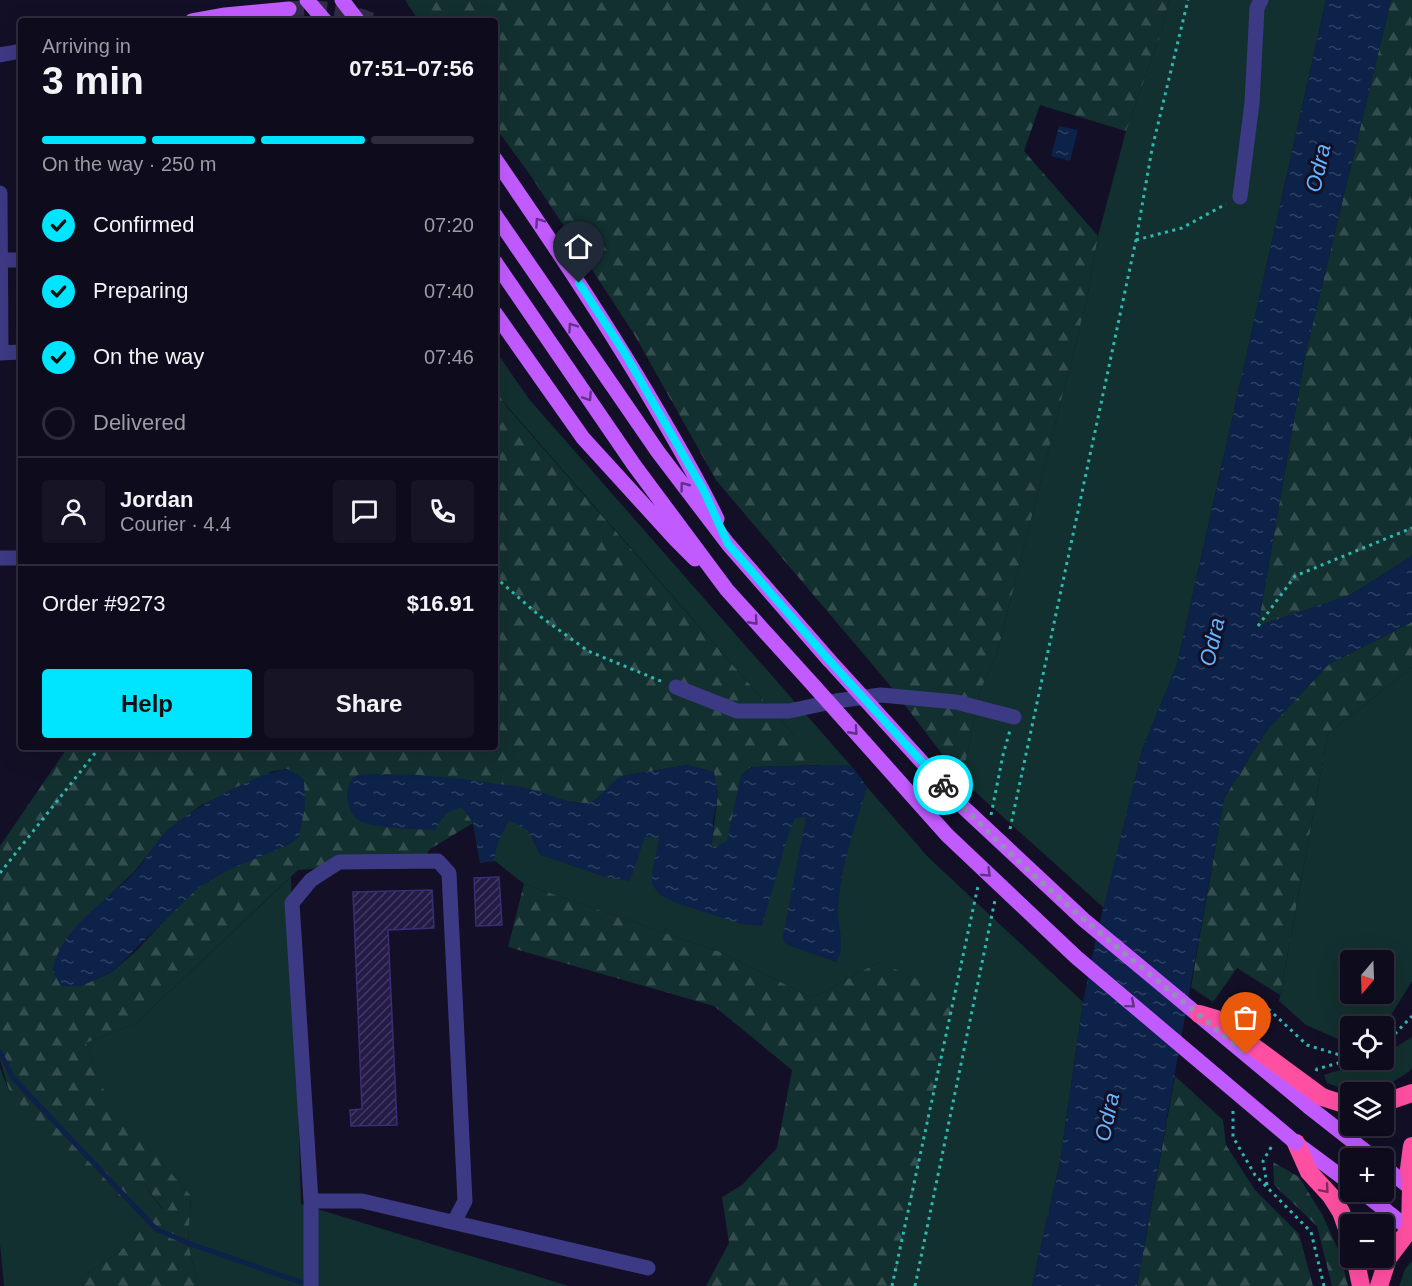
<!DOCTYPE html>
<html lang="en">
<head>
<meta charset="utf-8">
<style>
	:root { --surface:#0e0b1c; --page:#171425; --text:#f1f3f6; --muted:#9b9ba3; --line:#2e2b3b; --accent:#00e5ff }
	body { margin:0; font-family:Helvetica,sans-serif; background:var(--page); color:var(--text); height:100vh; display:flex; flex-direction:column; font-size:22px; white-space:nowrap }
	* { box-sizing:border-box; margin:0 }
	p { font-size:20px; color:var(--muted) }
	.icon { flex:none; width:33px; height:33px; fill:none; stroke:currentColor; stroke-width:2; stroke-linecap:round; stroke-linejoin:round }
	.map { position:relative; flex:1; overflow:hidden }
	.details { position:absolute; left:18px; top:18px; width:480px; height:732px; display:flex; flex-direction:column; background:var(--surface); border-radius:6px; box-shadow:0 6px 24px #0002,0 0 0 2px var(--line) }
	.details>* { flex:none }
	.needle { width:39px; rotate:199deg }
	.fabs { position:absolute; left:1340px; top:950px; display:grid; gap:12px }
	.fabs a { display:grid; place-items:center; width:54px; height:54px; border-radius:6px; background:var(--surface); box-shadow:0 6px 24px #0002,0 0 0 2px var(--line); font-size:30px }
	.pin { position:absolute; display:grid; place-items:center; width:51px; height:51px; color:#fff; margin:-62px -26px; border-radius:50% 50% 50% 0; rotate:-45deg; box-shadow:0 0 6px #0007 }
	.pin .icon { rotate:45deg }
	.courier { position:absolute; display:grid; place-items:center; width:60px; height:60px; margin:-30px; border:4px solid #00e5ff; border-radius:50%; background:#fff; color:#222; box-shadow:0 2px 8px #0007 }
	.headline em { font-style:normal; font-weight:600 }
	.headline div { display:flex; flex-direction:column-reverse }
	.headline { display:flex; align-items:center; justify-content:space-between; height:102px; padding:0 24px }
	h1 { font-size:39px; font-weight:600; line-height:45px }
	.bar { display:grid; grid-template-columns:repeat(4,1fr); gap:9px 6px; align-content:center; height:72px; padding:0 24px }
	.bar i { height:8px; border-radius:4px; background:var(--line) }
	.bar .selected { background:var(--accent) }
	.bar p { grid-column:span 4 }
	.line { display:flex; align-items:center; gap:15px; padding:0 24px; border-top:2px solid var(--line) }
	.line div { flex:1 }
	.round { display:grid; place-items:center; flex:none; width:63px; height:63px; border-radius:6px; background:var(--page) }
	ol { padding:0 24px; list-style:none }
	li { display:flex; align-items:center; gap:18px; height:66px }
	li p { margin-inline-start:auto }
	li .icon { padding:6px; border-radius:50%; background:var(--accent); color:#111; stroke-width:4 }
	li:last-child { color:var(--muted) }
	li i { width:33px; height:33px; border:3px solid var(--line); border-radius:50% }
	.button { display:flex; gap:12px; margin-top:auto; padding:12px 24px }
	.button a { flex:1; height:69px; border-radius:6px; background:var(--accent); color:#111; font-size:24px; font-weight:600; line-height:69px; text-align:center }
	.button a+a { background:var(--page); color:var(--text) }
	.map>svg:first-child { display:block }
	.grass { fill:#12302f; fill-rule:evenodd }
	.forest { fill:url(#forest-firs); fill-rule:evenodd }
	.water { fill:url(#water-ripples) }
	.lines { fill:none; stroke-linecap:round; stroke-linejoin:round }
	.stream { stroke:#0c2248; stroke-width:5 }
	.building { fill:url(#building-hatch); stroke:#3b2d73; stroke-width:1.5 }
	.major-tunnel { stroke:#312d47; stroke-width:15; stroke-dasharray:15 8; stroke-linecap:butt }
	.path { stroke:#2fb8b0; stroke-width:3; stroke-dasharray:3 4.5; stroke-linecap:butt }
	.minor { stroke:#3d3a85; stroke-width:15 }
	.major { stroke:#c25bff; stroke-width:15 }
	.highway { stroke:#ff4fa3; stroke-width:18 }
	.major-bridge { stroke:#c25bff; stroke-width:15 }
	.highway-bridge { stroke:#ff4fa3; stroke-width:18 }
	.oneway { stroke:#623188 }
	.oneway2 { stroke:#7d2c5e }
	.done { stroke:#948fb3; stroke-width:6; stroke-dasharray:0 10.8 }
	.route { stroke:#00e5ff; stroke-width:8 }
	.labels { text-anchor:middle; dominant-baseline:central; stroke-width:6; stroke-linejoin:round; paint-order:stroke }
	.water-label { font-size:22px; font-style:italic; fill:#62b6ff; stroke:#130f26 }
</style>
</head>
<body>
<div class="map">
<svg width="1412" height="1286" viewBox="0 0 1412 1286">
	<defs>
		<pattern id="forest-firs" width="22" height="20" patternUnits="userSpaceOnUse" patternTransform="scale(1.5)"><rect width="22" height="20" fill="#12302f"/><path d="M5 1l3.5 6h-7zM16 11l3.5 6h-7z" fill="#344d4e"/></pattern>
		<pattern id="water-ripples" width="26" height="14" patternUnits="userSpaceOnUse" patternTransform="scale(1.5)"><rect width="26" height="14" fill="#0c2248"/><path d="M2 4q2-2 4 0t4 0M15 11q2-2 4 0t4 0" fill="none" stroke="#2f4163"/></pattern>
		<pattern id="building-hatch" width="6" height="6" patternUnits="userSpaceOnUse" patternTransform="scale(1.5)"><rect width="6" height="6" fill="#241b47"/><path d="M-1 1l2-2M0 6l6-6M5 7l2-2" fill="none" stroke="#433b63"/></pattern>
	</defs>
	<rect width="100%" height="100%" fill="#130f26"/>
	<path class="grass" d="M1169,0H1326L1177,665L1142,750L1104,908L962,780L979,693L996,657L1087,299L1098,236L1126,131L1160,36Z
		M495,350L529,399L853,768L867,787L928,857L1083,1002L1060,1162L1032,1286H893L879,962L812,998L723,953L524,884L495,861L480,863L473,823L462,806L727,841L741,776L823,765L794,735L506,405L495,388Z
		M1412,667V981L1390,1017L1375,1026H1350V1037L1340,1040L1306,1025L1279,1001L1328,734ZM1350,960H1383V993H1350Z
		M291,877L301,1204L569,1286H198L188,1243L191,1196L107,1101L86,1043L136,1023Z
		M1412,1037V1069C1397,1080 1375,1095 1355,1092C1346,1090 1336,1086 1327,1083L1324,1075L1376,1059H1383V1055Z
		M0,1067L10,1094L145,1185L162,1209L119,1252L82,1277L83,1286H4L0,1244Z
		M1412,1261V1286H1399L1405,1269Z"/>
	<path class="forest" d="M405,0H1169L1160,36L1126,131L1040,105L1024,151L1098,236L1087,299L996,657L979,693L962,780L888,683L716,480L634,334L533,179L495,127V21H419Z
		M1391,0H1412V556L1350,595L1258,626L1305,356Z
		M495,388L506,406L794,735L824,765L751,767L741,776L727,841L711,849L718,794L713,772L687,765L622,776C610,783 603,796 592,802C587,805 578,802 572,802L462,806L473,823L430,849L422,861L298,870L136,1023L86,1043L108,1101L191,1196L188,1243L198,1286H83L82,1277L119,1252L162,1208L145,1185L111,1200L10,1094L0,1060V846L68,747H495ZM288,769L224,872L199,887L187,897L136,951L112,972L81,986H61L67,939L80,923L134,872L169,829L200,806L273,771Z
		M1412,622V667L1328,734L1280,995L1237,968L1213,1002L1191,987L1224,798L1267,730L1329,664Z
		M524,884L723,953L812,998L879,962L954,996L893,1286H706L729,1243L722,1197L742,1185L777,1148L792,1070L714,1006L508,947Z
		M1175,1076L1223,1120L1226,1145L1255,1190L1299,1234L1313,1286H1137Z
		M1273,1162L1299,1177L1323,1216L1340,1254L1348,1286H1332L1317,1226L1274,1185Z"/>
	<path class="water" d="M1326,0H1391L1305,356L1258,626L1350,595L1412,556V622L1329,664L1267,730L1224,798L1137,1286H1032L1060,1162L1083,1002L1096,938L1142,750L1177,665Z
		M1059,126L1078,130L1070,161L1051,156Z
		M687,765L714,772L718,794L713,822L712,848L727,841L741,776L752,767L849,765L853,768L867,787C855,827 840,867 838,908C837,926 847,947 836,962L787,945L784,942L783,936L806,817L795,818L787,839L762,926L741,924L673,902L660,895L652,885V872L659,838L645,837L630,881L605,877L540,855L528,831L509,820L498,842L494,861L480,863L473,823L462,807L446,813L435,830C418,829 371,829 358,820C346,812 342,785 356,776C361,774 368,774 374,774C415,774 456,777 497,784C509,785 522,786 533,790C546,793 579,808 591,802C601,798 610,782 622,776Z
		M288,769L304,779L305,806L299,837L290,844L224,872L199,887L112,972L81,986H61L53,972C54,967 54,960 57,955C72,922 107,899 132,875C146,861 155,841 170,828C194,808 257,772 288,769Z"/>
	<g class="lines">
		<path class="stream" d="M0,1052L13,1078L156,1229L188,1243L309,1285"/>
	</g>
	<path class="building" d="M499,877L502,925L476,926L474,878Z
		M432,890L434,928L388,930L397,1125L351,1126L350,1110L362,1109L353,892Z"/>
	<g class="lines">
		<path class="major-tunnel" d="M289,9C319,7 345,9 374,21"/>
		<path class="path" d="M1136,240L1182,228L1226,204
			M495,577L541,617L588,651L663,682
			M1258,626L1295,576L1412,528
			M991,815L1003,755L1010,730
			M1010,829L1136,240L1152,149L1188,0
			M0,873L100,747
			M1230,1008V997L1261,1002L1307,1045L1353,1059
			M1383,1043L1390,1039L1412,1016
			M1316,1071L1317,1069L1349,1060
			M1233,1111V1137L1255,1175L1311,1232L1324,1286
			M1267,1185L1263,1161L1273,1144
			M892,1286L978,886
			M915,1286L995,900"/>
		<path class="minor" d="M0,55L21,51
			M0,193L1,353
			M1240,197L1252,103L1257,8L1261,0
			M1,260H21
			M0,353L21,352
			M0,558H21
			M676,687L737,711H789L836,701L881,695L956,702L1014,717
			M311,1201L292,903L311,880L339,862L438,861L449,873L465,1201L454,1222
			M311,1286V1201H362L648,1268"/>
		<path class="major" d="M192,21L225,15L289,9
			M495,159C551,240 606,322 656,408C677,444 699,481 717,519
			M495,215L658,452L728,544L829,660
			M495,262L634,465L727,590L815,687
			M495,313L583,438L676,540L695,559
			M1309,1107L1374,1158
			M1296,1143L1350,1183
			M1383,1166L1412,1189
			M1361,1191L1412,1231"/>
		<path class="highway" d="M1322,1097L1350,1106
			M1383,1103L1412,1093
			M1296,1143L1309,1172L1331,1196L1341,1212L1350,1237
			M1355,1257L1361,1286
			M1379,1286L1388,1258L1410,1229L1411,1188L1409,1169L1412,1146"/>
		<path class="major-bridge" d="M307,0L325,21
			M342,0L358,21
			M829,660L962,806L1084,920L1309,1107
			M815,687L947,835L1076,957L1296,1143"/>
		<path class="highway-bridge" d="M1199,1014L1216,1019L1322,1097"/>
	</g>
	<defs><path id="oneway-chevron" d="M-2-3.5L2.5 0L-2 3.5" fill="none" stroke-width="1.6" stroke-linecap="round" stroke-linejoin="round" transform="scale(1.5)"/></defs>
	<g class="oneway">
		<use href="#oneway-chevron" transform="translate(539 222) rotate(-125)"/>
		<use href="#oneway-chevron" transform="translate(572 327) rotate(-125)"/>
		<use href="#oneway-chevron" transform="translate(588 397) rotate(56)"/>
		<use href="#oneway-chevron" transform="translate(684 486) rotate(-127)"/>
		<use href="#oneway-chevron" transform="translate(754 621) rotate(48)"/>
		<use href="#oneway-chevron" transform="translate(854 731) rotate(48)"/>
		<use href="#oneway-chevron" transform="translate(987 873) rotate(44)"/>
		<use href="#oneway-chevron" transform="translate(1131 1004) rotate(40)"/>
	</g>
	<use class="oneway2" href="#oneway-chevron" transform="translate(1325 1189) rotate(49)"/>
	<g class="lines">
		<path class="done" d="M943,785C1034,885 1143,967 1246,1054"/>
		<path class="route" d="M579,283L624,352L704,491L728,544L829,660L943,785"/>
	</g>
	<g class="labels">
		<g class="water-label">
			<text transform="translate(1318 168) rotate(-77)">Odra</text>
			<text transform="translate(1212 642) rotate(-77)">Odra</text>
			<text transform="translate(1107 1117) rotate(-78)">Odra</text>
		</g>
	</g>
</svg>
<div class="fabs">
<a><svg class="needle" viewBox="-14 -14 28 28"><path d="M0-13l5 13h-10z" fill="#e53935"/><path d="M0 13l5-13h-10z" fill="#9b9ba3"/></svg></a>
<a><svg class="icon" aria-label="locate" viewBox="0 0 24 24"><circle cx="12" cy="12" r="6"/><path d="M12 2v4M12 18v4M2 12h4M18 12h4"/></svg></a>
<a><svg class="icon" aria-label="layers" viewBox="0 0 24 24"><path d="M12 4l9 5-9 5-9-5zM3 14l9 5 9-5"/></svg></a>
<a>+</a>
<a>−</a>
</div>
<div class="pin" style="left:1246px;top:1054px;background:#ea580c"><svg class="icon" aria-label="bag" viewBox="0 0 24 24"><path d="M5 8h14l-1 12H6zM9 8a3 3 0 0 1 6 0"/></svg></div>
<div class="pin" style="left:579px;top:283px;background:#1f2937"><svg class="icon" aria-label="home" viewBox="0 0 24 24"><path d="M3 11l9-7 9 7M6 9v11h12V9"/></svg></div>
<div class="courier" style="left:943px;top:785px"><svg class="icon" aria-label="bike" viewBox="0 0 24 24"><circle cx="6" cy="16" r="4"/><circle cx="18" cy="16" r="4"/><path d="M6 16l4-8h5l3 8M10 8l3 8H6M13 5h3"/></svg></div>
<section class="details">
<div class="headline"><div><h1>3 min</h1><p>Arriving in</p></div><em>07:51–07:56</em></div>
<div class="bar"><i class="selected"></i><i class="selected"></i><i class="selected"></i><i></i><p>On the way · 250 m</p></div>
<ol>
<li><svg class="icon" aria-label="check" viewBox="0 0 24 24"><path d="M5 12l5 5 9-10"/></svg>Confirmed<p>07:20</p></li>
<li><svg class="icon" aria-label="check" viewBox="0 0 24 24"><path d="M5 12l5 5 9-10"/></svg>Preparing<p>07:40</p></li>
<li><svg class="icon" aria-label="check" viewBox="0 0 24 24"><path d="M5 12l5 5 9-10"/></svg>On the way<p>07:46</p></li>
<li><i></i>Delivered</li>
</ol>
<div class="line" style="height:108px"><a class="round"><svg class="icon" aria-label="person" viewBox="0 0 24 24"><circle cx="12" cy="8" r="4"/><path d="M4 21q1-7 8-7t8 7"/></svg></a><div><b>Jordan</b><p>Courier · 4.4</p></div><a class="round"><svg class="icon" aria-label="chat" viewBox="0 0 24 24"><path d="M4 5h16v11H9l-5 4z"/></svg></a><a class="round"><svg class="icon" aria-label="phone" viewBox="0 0 24 24"><path d="M5 4h4l2 5-3 2q2 4 5 5l2-3 5 2v4C11 20 4 13 5 4z"/></svg></a></div>
<div class="line" style="height:78px"><div>Order #9273</div><b>$16.91</b></div>
<div class="button"><a>Help</a><a>Share</a></div>
</section>
</div>
</body>
</html>
